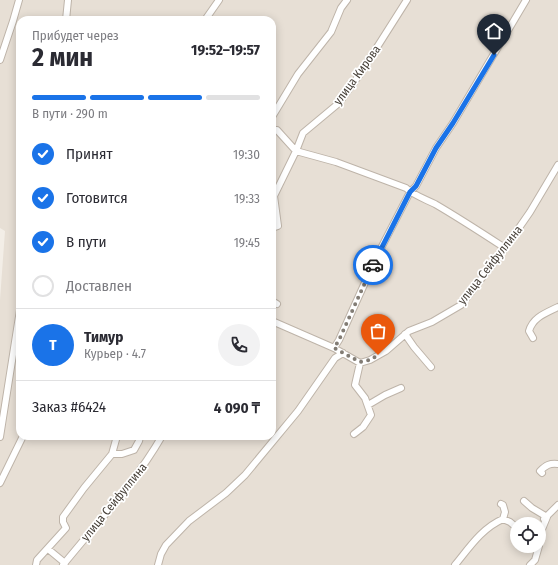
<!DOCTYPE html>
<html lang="ru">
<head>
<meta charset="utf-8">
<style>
	:root { --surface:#fff; --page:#f2f2f3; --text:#2b2b33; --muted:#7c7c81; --line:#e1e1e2; --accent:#1a73e8 }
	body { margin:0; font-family:"Fira Sans Condensed",sans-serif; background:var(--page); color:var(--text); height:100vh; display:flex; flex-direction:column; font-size:15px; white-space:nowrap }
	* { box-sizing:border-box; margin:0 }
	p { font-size:13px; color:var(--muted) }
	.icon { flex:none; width:22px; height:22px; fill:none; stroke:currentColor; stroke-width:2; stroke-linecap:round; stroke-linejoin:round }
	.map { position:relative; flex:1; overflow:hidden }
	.details { position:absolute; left:16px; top:16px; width:260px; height:424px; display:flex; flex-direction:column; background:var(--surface); border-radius:12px; box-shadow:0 2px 10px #0003 }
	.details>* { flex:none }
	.controls { position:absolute; left:510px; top:517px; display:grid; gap:8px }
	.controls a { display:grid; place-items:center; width:36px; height:36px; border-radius:50%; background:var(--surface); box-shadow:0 2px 10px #0003; font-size:20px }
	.pin { position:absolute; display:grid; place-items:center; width:34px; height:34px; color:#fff; margin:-41px -17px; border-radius:50% 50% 50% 0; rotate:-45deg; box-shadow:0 0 4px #0007 }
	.pin .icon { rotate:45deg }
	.courier { position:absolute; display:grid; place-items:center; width:40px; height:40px; margin:-20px; border:3px solid #1a73e8; border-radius:50%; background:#fff; color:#222; box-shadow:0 1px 5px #0007 }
	.summary em { font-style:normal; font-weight:700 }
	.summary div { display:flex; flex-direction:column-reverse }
	.summary { display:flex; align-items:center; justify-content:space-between; height:68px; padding:0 16px }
	h1 { font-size:26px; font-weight:700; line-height:30px }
	.bar { display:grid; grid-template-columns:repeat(4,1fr); gap:6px 4px; align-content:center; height:48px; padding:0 16px }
	.bar i { height:5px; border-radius:3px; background:var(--line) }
	.bar .on { background:var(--accent) }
	.bar p { grid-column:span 4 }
	.line { display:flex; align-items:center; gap:10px; padding:0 16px; border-top:1px solid var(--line) }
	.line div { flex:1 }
	.round { display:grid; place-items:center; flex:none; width:42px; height:42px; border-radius:21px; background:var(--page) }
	ol { padding:0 16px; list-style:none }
	li { display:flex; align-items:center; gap:12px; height:44px }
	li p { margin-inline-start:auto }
	li .icon { padding:4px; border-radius:50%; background:var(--accent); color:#fff; stroke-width:4 }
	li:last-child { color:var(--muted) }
	li i { width:22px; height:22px; border:2px solid var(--line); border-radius:50% }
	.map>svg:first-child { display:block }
	.residential { fill:#e7dfd5; fill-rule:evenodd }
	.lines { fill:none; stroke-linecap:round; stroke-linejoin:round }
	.minor-casing { stroke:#beb4a9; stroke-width:8 }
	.minor { stroke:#fff; stroke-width:6 }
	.done { stroke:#827c74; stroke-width:4; stroke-dasharray:0 7.2 }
	.route { stroke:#1a73e8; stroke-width:5 }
	.labels { text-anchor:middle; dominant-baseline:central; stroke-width:3.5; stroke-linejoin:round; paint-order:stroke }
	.street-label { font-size:12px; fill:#453e36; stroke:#fff }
</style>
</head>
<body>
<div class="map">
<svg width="558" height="565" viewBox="0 0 558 565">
	<rect width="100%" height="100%" fill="#f3eee7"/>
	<path class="residential" d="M0,0H558V565H0V300L5,231L0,228ZM20,20H272V436H20ZM517,524H539V546H517Z"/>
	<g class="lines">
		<g class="minor-casing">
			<path id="minor" d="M66,20L68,0
				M205,20L219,0
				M0,60L13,21L19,0
				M272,117L298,74L331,32L341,8L347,0
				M272,130H277L296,151L336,162L406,188C413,195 425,199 435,204C459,218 482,233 505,248
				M272,228L278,226L274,196L296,151L303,133L339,103L360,74L407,0
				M272,301L277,304
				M272,321L334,348L360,363L370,360L386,351L409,331L432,322L461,305L505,248L530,212L558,165
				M405,334L414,347L431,367
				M533,338L529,331C533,317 546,313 558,307
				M334,348L339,340L377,256L410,192L416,186L436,148L453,123L526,0
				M368,405L385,395L401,388
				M354,434L363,427L371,415L365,398L355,385L360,363
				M0,437L20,310
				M112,454H122L134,450L139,441L140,437
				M542,473L540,471C546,465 550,463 558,464
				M0,483L23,436
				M524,501L532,508L547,517L540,534L539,543
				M501,504L503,505L505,512L503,519
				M544,519L558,505
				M48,549L65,563
				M36,565L37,560L66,528L63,522V517L84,488L112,454L117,436
				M63,565C97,523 135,483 162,436
				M158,565L161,554L166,545L189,521L226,493L245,475L298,411L335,358L343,353
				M455,565C469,548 482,528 503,519L510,522L517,528
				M530,565L535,560L539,546"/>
		</g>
		<use href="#minor" class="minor"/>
	</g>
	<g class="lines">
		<path class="done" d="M373,265L339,340L334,348L360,362L370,360L378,355"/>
		<path class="route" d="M373,265L410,192L416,186L436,148L453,123L494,55"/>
	</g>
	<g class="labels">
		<g class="street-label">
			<text transform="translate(357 75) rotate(-54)">улица Кирова</text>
			<text transform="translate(490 265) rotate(-52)">улица Сейфуллина</text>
			<text transform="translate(114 502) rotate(-51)">улица Сейфуллина</text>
		</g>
	</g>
</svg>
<div class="controls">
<a><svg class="icon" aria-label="locate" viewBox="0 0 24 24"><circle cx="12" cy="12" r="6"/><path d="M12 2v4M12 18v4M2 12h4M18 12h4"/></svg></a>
</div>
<div class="pin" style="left:378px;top:355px;background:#ea580c"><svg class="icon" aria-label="bag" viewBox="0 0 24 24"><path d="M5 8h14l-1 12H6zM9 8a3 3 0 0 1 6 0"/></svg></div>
<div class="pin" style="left:494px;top:55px;background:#1f2937"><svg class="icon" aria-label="home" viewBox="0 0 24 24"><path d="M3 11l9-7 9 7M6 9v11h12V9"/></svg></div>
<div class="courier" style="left:373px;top:265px"><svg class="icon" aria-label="car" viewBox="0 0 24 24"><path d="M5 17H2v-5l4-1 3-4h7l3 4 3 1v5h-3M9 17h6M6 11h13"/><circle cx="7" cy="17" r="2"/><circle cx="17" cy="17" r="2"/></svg></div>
<section class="details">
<div class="summary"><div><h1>2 мин</h1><p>Прибудет через</p></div><em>19:52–19:57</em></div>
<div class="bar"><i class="on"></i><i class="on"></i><i class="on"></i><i></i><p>В пути · 290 m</p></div>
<ol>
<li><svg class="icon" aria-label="check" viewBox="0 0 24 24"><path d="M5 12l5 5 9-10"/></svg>Принят<p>19:30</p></li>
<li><svg class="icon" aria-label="check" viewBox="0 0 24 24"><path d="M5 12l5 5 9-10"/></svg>Готовится<p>19:33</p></li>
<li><svg class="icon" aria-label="check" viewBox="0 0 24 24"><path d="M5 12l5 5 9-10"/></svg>В пути<p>19:45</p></li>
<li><i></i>Доставлен</li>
</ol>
<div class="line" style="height:72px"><b class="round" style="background:var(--accent);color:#fff">Т</b><div><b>Тимур</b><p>Курьер · 4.7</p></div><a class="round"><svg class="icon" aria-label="phone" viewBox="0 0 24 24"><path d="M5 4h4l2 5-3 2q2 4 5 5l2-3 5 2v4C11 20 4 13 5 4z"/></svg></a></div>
<div class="line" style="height:52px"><div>Заказ #6424</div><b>4 090 ₸</b></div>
</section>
</div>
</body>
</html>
